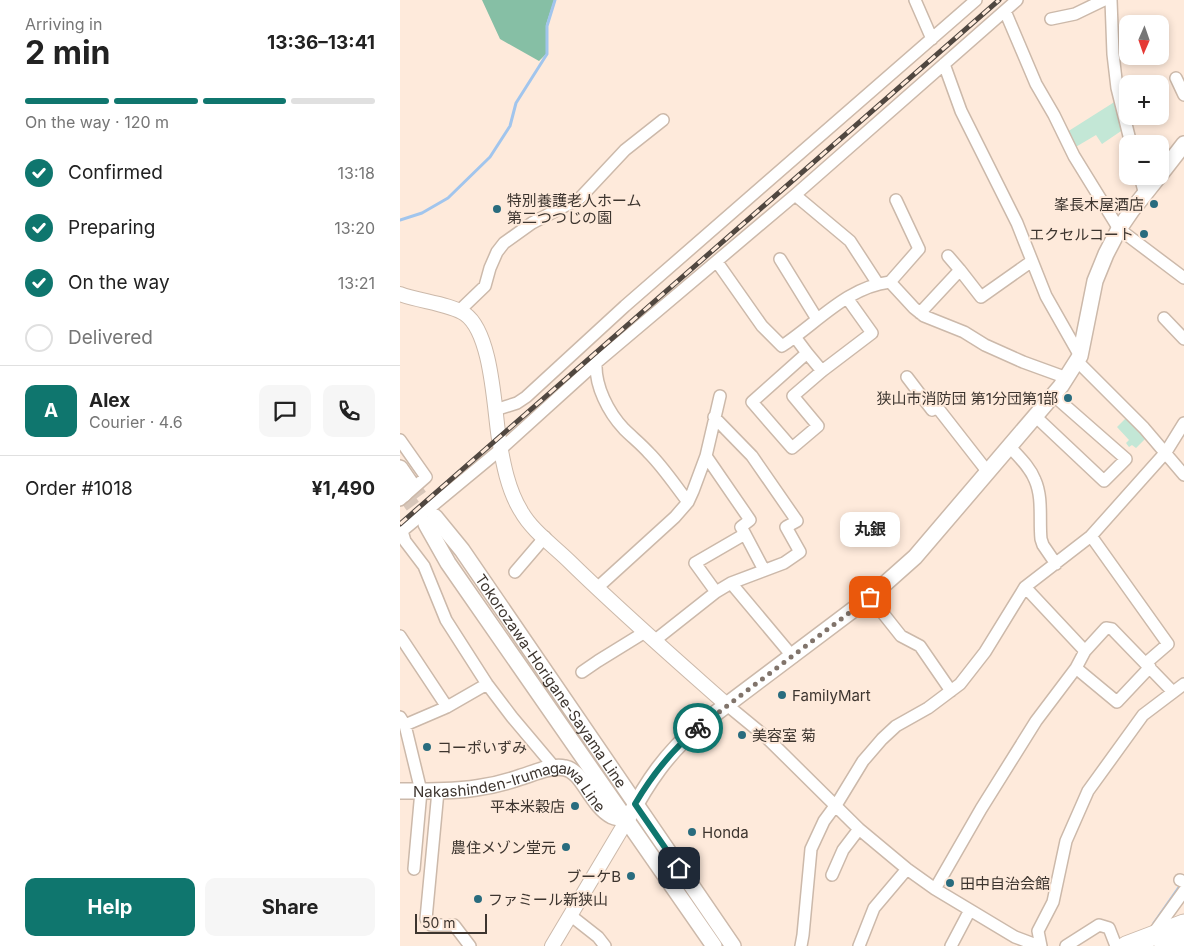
<!DOCTYPE html>
<html lang="en">
<head>
<meta charset="utf-8">
<style>
	:root { --surface:#fff; --page:#f6f6f6; --text:#222; --muted:#767676; --line:#e0e0e0; --accent:#0f766e }
	body { margin:0; font-family:Inter,"Noto Sans JP",sans-serif; background:var(--page); color:var(--text); height:100vh; display:flex; flex-direction:column; font-size:19px; white-space:nowrap }
	* { box-sizing:border-box; margin:0 }
	p { font-size:16px; color:var(--muted) }
	.icon { flex:none; width:28px; height:28px; fill:none; stroke:currentColor; stroke-width:2; stroke-linecap:round; stroke-linejoin:round }
	.map { position:relative; flex:1; overflow:hidden }
	.drawer { display:flex; flex-direction:column; background:var(--surface); width:400px }
	.drawer>* { flex:none }
	.needle { width:32px; rotate:182deg }
	.tools { position:absolute; left:719px; top:15px; display:grid; gap:10px }
	.tools a { display:grid; place-items:center; width:50px; height:50px; border-radius:10px; background:var(--surface); box-shadow:0 2px 8px #0003; font-size:25px }
	.scale { position:absolute; left:15px; bottom:12px; width:72px; box-sizing:border-box; padding-left:5px; border:2px solid #3d352f; border-top:0; font-size:14px; line-height:18px; white-space:nowrap; color:#3d352f; -webkit-text-stroke:4px #feeadb; paint-order:stroke }
	.pin { position:absolute; display:grid; place-items:center; width:42px; height:42px; color:#fff; margin:-21px; border-radius:10px; box-shadow:0 2px 8px #0006 }
	.courier { position:absolute; display:grid; place-items:center; width:50px; height:50px; margin:-25px; border:4px solid #0f766e; border-radius:50%; background:#fff; color:#222; box-shadow:0 1px 6px #0007 }
	.bubble { position:absolute; height:35px; border-radius:10px; background:var(--surface); box-shadow:0 2px 8px #0003; font-size:16px; font-weight:700; line-height:35px; text-align:center }
	.head em { font-style:normal; font-weight:700 }
	.head div { display:flex; flex-direction:column-reverse }
	.head { display:flex; align-items:center; justify-content:space-between; height:85px; padding:0 25px }
	h1 { font-size:32px; font-weight:700; line-height:38px }
	.bar { display:grid; grid-template-columns:repeat(4,1fr); gap:8px 5px; align-content:center; height:60px; padding:0 25px }
	.bar i { height:6px; border-radius:4px; background:var(--line) }
	.bar .active { background:var(--accent) }
	.bar p { grid-column:span 4 }
	.line { display:flex; align-items:center; gap:12px; padding:0 25px; border-top:1px solid var(--line) }
	.line div { flex:1 }
	.round { display:grid; place-items:center; flex:none; width:52px; height:52px; border-radius:10px; background:var(--page) }
	ol { padding:0 25px; list-style:none }
	li { display:flex; align-items:center; gap:15px; height:55px }
	li p { margin-inline-start:auto }
	li .icon { padding:5px; border-radius:50%; background:var(--accent); color:#fff; stroke-width:4 }
	li:last-child { color:var(--muted) }
	li i { width:28px; height:28px; border:2px solid var(--line); border-radius:50% }
	.primary-button { display:flex; gap:10px; margin-top:auto; padding:10px 25px }
	.primary-button a { flex:1; height:58px; border-radius:10px; background:var(--accent); color:#fff; font-size:20px; font-weight:700; line-height:58px; text-align:center }
	.primary-button a+a { background:var(--page); color:var(--text) }
	main { display:flex; flex:1; min-height:0 }
	.map>svg:first-child { display:block }
	.green { fill:#c3e7d6 }
	.forest { fill:#86bfa5 }
	.lines { fill:none; stroke-linecap:round; stroke-linejoin:round }
	.stream { stroke:#a1c5ed; stroke-width:3 }
	.secondary-tunnel { stroke:#d7c6b9; stroke-width:15; stroke-dasharray:15 8; stroke-linecap:butt }
	.minor-casing { stroke:#ccb9aa; stroke-width:14 }
	.tertiary-casing { stroke:#ccb9aa; stroke-width:16 }
	.secondary-casing { stroke:#ccb9aa; stroke-width:18 }
	.trunk-casing { stroke:#ccb9aa; stroke-width:21 }
	.minor { stroke:#fff; stroke-width:11 }
	.tertiary { stroke:#fff; stroke-width:14 }
	.secondary { stroke:#fff; stroke-width:15 }
	.trunk { stroke:#fff; stroke-width:19 }
	.rail-casing { stroke:#504740; stroke-width:5 }
	.rail { stroke:#feeadb; stroke-width:3; stroke-dasharray:9; stroke-linecap:butt }
	.done { stroke:#81746b; stroke-width:5; stroke-dasharray:0 9 }
	.route { stroke:#0f766e; stroke-width:6 }
	.poi-dot { fill:#296c7e; stroke:#feeadb; stroke-width:2 }
	.labels { text-anchor:middle; dominant-baseline:central; stroke-width:4; stroke-linejoin:round; paint-order:stroke }
	.poi-label { font-size:15px; fill:#3d352f; stroke:#feeadb; text-anchor:start }
	.street-label { font-size:15px; fill:#3d352f; stroke:#feeadb }
</style>
</head>
<body>
<main>
<section class="drawer">
<div class="head"><div><h1>2 min</h1><p>Arriving in</p></div><em>13:36–13:41</em></div>
<div class="bar"><i class="active"></i><i class="active"></i><i class="active"></i><i></i><p>On the way · 120 m</p></div>
<ol>
<li><svg class="icon" aria-label="check" viewBox="0 0 24 24"><path d="M5 12l5 5 9-10"/></svg>Confirmed<p>13:18</p></li>
<li><svg class="icon" aria-label="check" viewBox="0 0 24 24"><path d="M5 12l5 5 9-10"/></svg>Preparing<p>13:20</p></li>
<li><svg class="icon" aria-label="check" viewBox="0 0 24 24"><path d="M5 12l5 5 9-10"/></svg>On the way<p>13:21</p></li>
<li><i></i>Delivered</li>
</ol>
<div class="line" style="height:90px"><b class="round" style="background:var(--accent);color:#fff">A</b><div><b>Alex</b><p>Courier · 4.6</p></div><a class="round"><svg class="icon" aria-label="chat" viewBox="0 0 24 24"><path d="M4 5h16v11H9l-5 4z"/></svg></a><a class="round"><svg class="icon" aria-label="phone" viewBox="0 0 24 24"><path d="M5 4h4l2 5-3 2q2 4 5 5l2-3 5 2v4C11 20 4 13 5 4z"/></svg></a></div>
<div class="line" style="height:65px"><div>Order #1018</div><b>¥1,490</b></div>
<div class="primary-button"><a>Help</a><a>Share</a></div>
</section>
<div class="map">
<svg width="784" height="946" viewBox="0 0 784 946">
	<rect width="100%" height="100%" fill="#feeadb"/>
	<path class="green" d="M716,101L724,129L702,144L696,135L674,148L667,132Z
		M728,416L748,436L736,448L732,445L729,447L726,443L729,440L717,427Z"/>
	<path class="forest" d="M82,0H154L146,25V54L139,61L100,39Z"/>
	<g class="lines">
		<path class="stream" d="M0,220L22,213L48,198L90,157L110,126L116,103L147,54V26L155,0
			M754,923L782,883"/>
		<path class="secondary-tunnel" d="M11,484L35,517
			M4,494L26,524"/>
		<g class="minor-casing">
			<path id="minor" d="M515,0L532,39
				M711,0L713,54L717,88L731,144
				M605,11L636,84L654,115L674,156L719,229L784,278
				M651,19L675,14L704,0
				M544,64L561,111L617,223L646,296L680,356
				M776,78L784,95
				M740,176L745,195
				M395,195L450,241L478,284
				M548,256L560,270
				M380,259L417,319
				M317,262L362,326L382,346C417,323 447,287 490,282L519,249L496,200
				M490,282L514,308L524,316L564,332L585,345L623,362L667,378
				M59,311L85,286L90,268L97,252L104,243L132,223L180,198L225,150L263,120
				M520,313L560,270L581,297L632,261
				M764,318L784,339
				M395,337L407,353L352,402L392,448L418,426L393,396L422,371L472,333L447,298
				M407,353L422,371
				M677,361L744,428L784,475
				M196,363C195,386 208,412 224,429C232,437 241,444 249,453C263,467 275,485 288,502
				M507,377L532,410L537,407L587,471
				M95,410L117,403L126,397L225,306L576,0
				M635,416L704,481L726,459L653,395
				M0,440L26,477L0,500
				M609,446C619,457 630,467 635,480C643,498 639,520 641,539L643,545L656,564
				M306,456L350,520L341,527L345,534
				M691,536L768,644L746,663
				M115,572L145,537
				M331,583L393,657
				M625,587L685,651
				M197,588L275,517L288,502L293,491L306,456L320,396
				M316,592L295,563L345,534L364,570
				M470,597L501,636L520,646L551,691
				M0,636L47,707
				M254,641L316,592L331,583L384,563L400,552L386,527L397,521L352,456L314,417
				M676,668L717,702L750,667
				M182,672L198,661L245,632
				M327,705L366,737L459,829L507,869L535,889L615,937L639,946
				M0,717L5,725L21,791L14,869
				M5,725L47,707L87,684
				M155,768L112,717L87,684L46,620L24,566L5,541L2,531L101,449L196,363L395,195L617,0
				M38,791L26,919L31,925H54L70,946
				M432,875L443,850L459,829
				M780,880L784,882
				M535,889L581,809L636,721L676,668L685,651L706,628L712,629L773,692
				M170,915L198,937L205,946
				M753,934L784,891
				M401,946L403,935L411,849L424,821L438,802L463,761L482,739L496,726L528,708L560,684L585,652L625,587L691,536L766,452L784,423
				M459,946L474,908L507,869
				M551,946L570,910
				M641,946L638,931L653,902L666,841L688,791L743,715L784,684
				M666,946L699,925L709,928L716,946"/>
		</g>
		<g class="tertiary-casing">
			<path id="tertiary" d="M0,294C18,301 51,304 65,314C92,333 94,408 99,439C103,463 108,490 121,511C132,531 154,546 170,562C221,612 274,658 327,705
				M152,946L227,820"/>
		</g>
		<g class="secondary-casing">
			<g id="secondary">
				<path d="M760,175L784,144"/>
				<path d="M0,468L11,484"/>
				<path d="M0,488L4,494"/>
				<path id="s1" d="M35,517L62,550L333,946"/>
				<path d="M26,524L48,563L314,946"/>
				<path id="s2" d="M0,791C25,791 51,792 76,788C91,786 107,782 121,777C134,773 151,765 165,768C183,771 191,805 212,816C216,818 222,818 227,820C248,781 266,754 300,725L470,597L515,557L661,386L680,356L695,281L706,254L719,229L732,210L759,176"/>
			</g>
		</g>
		<g class="trunk-casing">
			<path id="trunk" d="M726,946L784,924
				M764,946L784,939"/>
		</g>
		<use href="#minor" class="minor"/>
		<use href="#tertiary" class="tertiary"/>
		<use href="#secondary" class="secondary"/>
		<use href="#trunk" class="trunk"/>
		<g class="rail-casing">
			<path id="rail" d="M0,524L599,0"/>
		</g>
		<use href="#rail" class="rail"/>
	</g>
	<g class="lines">
		<path class="done" d="M298,728L470,597"/>
		<path class="route" d="M279,868L235,804C252,775 272,750 298,728"/>
	</g>
	<g class="poi-dot">
		<circle cx="754" cy="204" r="5"/>
		<circle cx="97" cy="209" r="5"/>
		<circle cx="744" cy="234" r="5"/>
		<circle cx="668" cy="398" r="5"/>
		<circle cx="382" cy="695" r="5"/>
		<circle cx="342" cy="735" r="5"/>
		<circle cx="27" cy="747" r="5"/>
		<circle cx="175" cy="806" r="5"/>
		<circle cx="292" cy="832" r="5"/>
		<circle cx="166" cy="847" r="5"/>
		<circle cx="231" cy="876" r="5"/>
		<circle cx="550" cy="883" r="5"/>
		<circle cx="78" cy="899" r="5"/>
	</g>
	<g class="labels">
		<g class="poi-label">
			<text x="107" y="200">特別養護老人ホーム<tspan x="107" dy="17">第二つつじの園</tspan></text>
			<text x="744" y="204" text-anchor="end">峯長木屋酒店</text>
			<text x="734" y="234" text-anchor="end">エクセルコート</text>
			<text x="658" y="398" text-anchor="end">狭山市消防団 第1分団第1部</text>
			<text x="392" y="695">FamilyMart</text>
			<text x="352" y="735">美容室 菊</text>
			<text x="37" y="747">コーポいずみ</text>
			<text x="165" y="806" text-anchor="end">平本米穀店</text>
			<text x="302" y="832">Honda</text>
			<text x="156" y="847" text-anchor="end">農住メゾン堂元</text>
			<text x="221" y="876" text-anchor="end">ブーケB</text>
			<text x="560" y="883">田中自治会館</text>
			<text x="88" y="899">ファミール新狭山</text>
		</g>
		<g class="street-label">
			<text stroke="none"><textPath href="#s1" startOffset="201">Tokorozawa-Horigane-Sayama Line</textPath></text>
			<text stroke="none"><textPath href="#s2" startOffset="119">Nakashinden-Irumagawa Line</textPath></text>
		</g>
	</g>
</svg>
<div class="tools">
<a><svg class="needle" viewBox="-14 -14 28 28"><path d="M0-13l5 13h-10z" fill="#e53935"/><path d="M0 13l5-13h-10z" fill="#767676"/></svg></a>
<a>+</a>
<a>−</a>
</div>
<div class="scale">50 m</div>
<div class="pin" style="left:470px;top:597px;background:#ea580c"><svg class="icon" aria-label="bag" viewBox="0 0 24 24"><path d="M5 8h14l-1 12H6zM9 8a3 3 0 0 1 6 0"/></svg></div>
<div class="pin" style="left:279px;top:868px;background:#1f2937"><svg class="icon" aria-label="home" viewBox="0 0 24 24"><path d="M3 11l9-7 9 7M6 9v11h12V9"/></svg></div>
<div class="courier" style="left:298px;top:728px"><svg class="icon" aria-label="bike" viewBox="0 0 24 24"><circle cx="6" cy="16" r="4"/><circle cx="18" cy="16" r="4"/><path d="M6 16l4-8h5l3 8M10 8l3 8H6M13 5h3"/></svg></div>
<div class="bubble" style="left:440px;top:512px;width:60px">丸銀</div>
</div>
</main>
</body>
</html>
